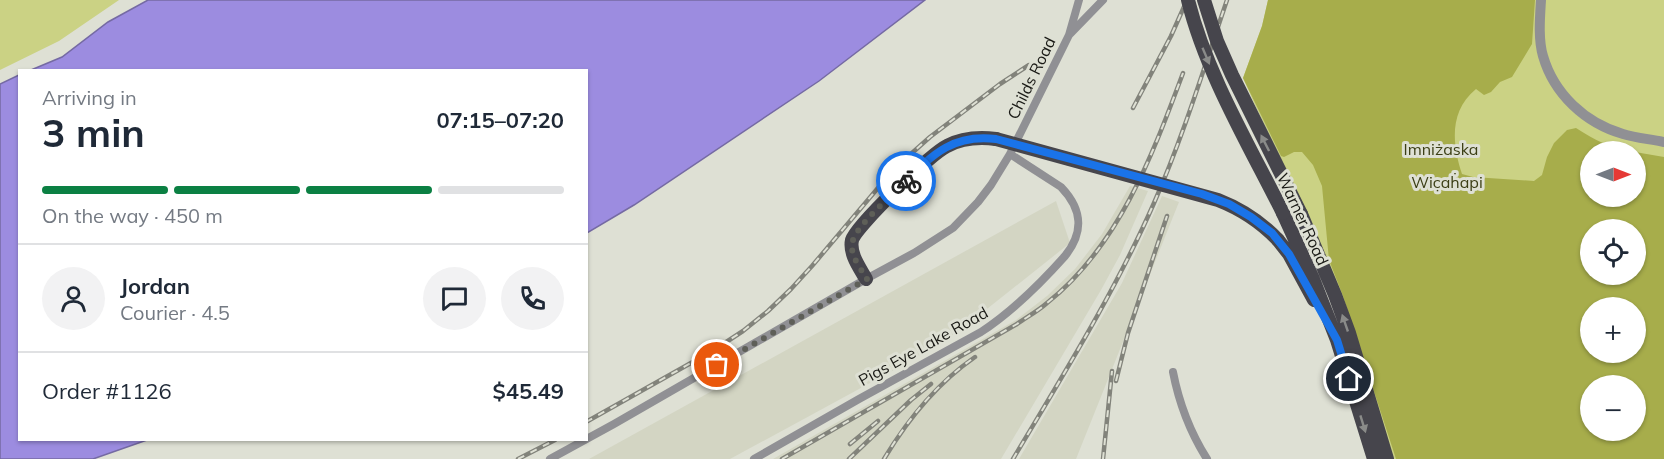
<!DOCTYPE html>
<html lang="en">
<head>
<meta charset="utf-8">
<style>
	:root { --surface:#fff; --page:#f2f2f3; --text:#1f2937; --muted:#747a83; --line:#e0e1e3; --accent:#0b8043 }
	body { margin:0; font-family:Mulish,sans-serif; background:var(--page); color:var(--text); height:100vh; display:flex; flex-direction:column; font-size:22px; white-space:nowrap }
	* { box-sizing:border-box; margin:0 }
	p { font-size:20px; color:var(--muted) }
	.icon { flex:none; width:33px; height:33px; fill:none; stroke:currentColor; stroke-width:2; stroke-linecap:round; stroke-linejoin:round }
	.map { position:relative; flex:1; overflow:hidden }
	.side { position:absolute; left:18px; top:69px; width:570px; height:372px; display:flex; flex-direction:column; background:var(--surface); border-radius:0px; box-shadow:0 2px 4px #0004 }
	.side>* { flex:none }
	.needle { width:39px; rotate:90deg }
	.tools { position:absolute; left:1580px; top:141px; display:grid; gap:12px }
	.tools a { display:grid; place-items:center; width:66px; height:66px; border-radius:50%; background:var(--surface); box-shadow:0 2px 4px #0004; font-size:30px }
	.pin { position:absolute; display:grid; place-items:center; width:51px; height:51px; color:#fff; margin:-26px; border:3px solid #fff; border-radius:50%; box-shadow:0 2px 6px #0007 }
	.courier { position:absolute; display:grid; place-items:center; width:60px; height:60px; margin:-30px; border:4px solid #1a73e8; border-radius:50%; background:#fff; color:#222; box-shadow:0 2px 8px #0007 }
	.head em { font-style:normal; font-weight:700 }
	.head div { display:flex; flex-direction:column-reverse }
	.head { display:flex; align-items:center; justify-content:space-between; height:102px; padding:0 24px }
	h1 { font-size:39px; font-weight:700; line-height:45px }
	.bar { display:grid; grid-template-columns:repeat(4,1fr); gap:9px 6px; align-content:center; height:72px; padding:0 24px }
	.bar i { height:8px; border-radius:4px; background:var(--line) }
	.bar .selected { background:var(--accent) }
	.bar p { grid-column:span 4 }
	.line { display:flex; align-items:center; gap:15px; padding:0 24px; border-top:2px solid var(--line) }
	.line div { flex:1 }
	.round { display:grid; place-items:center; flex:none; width:63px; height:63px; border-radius:32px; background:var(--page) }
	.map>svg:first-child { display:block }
	.built { fill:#d3d5c3 }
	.green { fill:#cbd284; fill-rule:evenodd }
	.forest { fill:#a7ad4b; fill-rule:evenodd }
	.water { fill:#9c8ce0; stroke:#756aa3; stroke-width:1.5 }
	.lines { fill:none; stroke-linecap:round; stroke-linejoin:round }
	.minor { stroke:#909094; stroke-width:8 }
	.tertiary { stroke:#909094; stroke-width:10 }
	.trunk { stroke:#46454c; stroke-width:14 }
	.rail-casing { stroke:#82837b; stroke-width:4.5 }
	.rail { stroke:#dee0d4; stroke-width:2; stroke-dasharray:7; stroke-linecap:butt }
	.trunk-bridge { stroke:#46454c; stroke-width:14 }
	.oneway { fill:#8a8b89 }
	.done { stroke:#5e5f58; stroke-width:6; stroke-dasharray:0 10.8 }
	.route { stroke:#1a73e8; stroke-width:8 }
	.labels { text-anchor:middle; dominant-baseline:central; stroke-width:6; stroke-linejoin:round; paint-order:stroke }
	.street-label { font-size:16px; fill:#191915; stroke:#dee0d4 }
	.park-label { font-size:16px; fill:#3b3e15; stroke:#dee0d4 }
</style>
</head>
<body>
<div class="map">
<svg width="1664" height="459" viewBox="0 0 1664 459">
	<rect width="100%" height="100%" fill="#dee0d4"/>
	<path class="built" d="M1130,186L1148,191L1120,255L1101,290L1001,459H773L1016,320L1047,296L1075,269L1102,234Z
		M1162,196L1179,202L1076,459H1019L1122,283Z
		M1056,201L1070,243L958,332L905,364L730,459H589Z"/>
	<path class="green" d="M0,0H119L59,41L0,70Z
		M1268,0H1664V459H1393L1305,209L1254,103L1243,78L1262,26ZM1590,152H1635V196H1590ZM1590,230H1635V274H1590ZM1590,308H1635V352H1590ZM1590,386H1635V430H1590Z"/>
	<path class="forest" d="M1268,0H1535L1532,44L1512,77L1500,82L1491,92L1484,95L1476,89C1449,111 1452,144 1462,174L1473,177L1534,181L1542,175L1547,157L1554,143L1567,130L1576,128C1596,141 1609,147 1632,151L1590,152V196H1635V152L1664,157V459H1396L1343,296L1329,260L1322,186L1313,165L1302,152H1294L1284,157L1281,156L1243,78L1262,26ZM1590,230H1635V274H1590ZM1590,308H1635V352H1590ZM1590,386H1635V430H1590Z"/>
	<path class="water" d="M148,0H925L819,81L634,205L587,233L586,70H31L62,57L108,22Z
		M19,75L20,440H147L93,459H0V84Z"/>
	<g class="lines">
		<path class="minor" d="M1069,35L1103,0
			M1173,372C1179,403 1190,432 1207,459
			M550,459L614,424L866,279L914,253L953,228L978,202L991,185L1010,154L1069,35L1079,0
			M754,459L859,399L981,332C1013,311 1040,284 1065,256C1084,232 1083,210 1061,187L1010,154"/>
		<path class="tertiary" d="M1541,0C1540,17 1538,39 1543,56C1554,94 1585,123 1623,134C1636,138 1650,139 1664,142"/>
		<path class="trunk" d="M1283,213L1313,279L1337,340L1374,459
			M1301,214L1335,295L1349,333L1387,459
			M1278,240L1289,254L1314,300
			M866,279C860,268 849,254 852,240C856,226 931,154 947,146C962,138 980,137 996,139"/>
		<g class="rail-casing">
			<path id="rail" d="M1133,108L1171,36L1187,0
				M1116,381L1128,333L1167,216
				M586,422L714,350L743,331L768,311L791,289L812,266L894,169L930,137L1000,84L1029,65
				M850,444L878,421
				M518,459L555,440
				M782,459L1017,324C1027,317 1038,311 1047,303C1119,246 1152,156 1183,73
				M849,459L911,400L931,384
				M884,459C908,419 936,384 975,357
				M1013,459C1063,375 1115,292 1154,203C1183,137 1204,68 1227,0
				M1103,459L1112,371"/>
		</g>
		<use href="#rail" class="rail"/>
		<path class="trunk-bridge" d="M1188,0C1206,73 1249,145 1283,213
			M1204,0L1217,41L1232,75L1301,214
			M996,139L1218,200C1241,209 1261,222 1278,240"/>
	</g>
	<defs><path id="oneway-solid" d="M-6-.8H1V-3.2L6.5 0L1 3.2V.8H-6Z" transform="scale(1.5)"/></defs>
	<g class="oneway">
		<use href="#oneway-solid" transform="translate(1206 56) rotate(67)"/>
		<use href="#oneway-solid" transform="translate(1265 143) rotate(-117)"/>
		<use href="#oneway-solid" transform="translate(1345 323) rotate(-109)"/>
		<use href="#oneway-solid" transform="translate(1363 424) rotate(73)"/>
	</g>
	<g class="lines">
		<path class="done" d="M717,365L867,279C861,269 851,257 852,245C852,228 894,194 906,181"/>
		<path class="route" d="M906,181C934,153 954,134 996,139L1202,194L1229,204L1251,217L1272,233L1289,254L1337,340L1349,379"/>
	</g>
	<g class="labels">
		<g class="street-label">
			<text transform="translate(1031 78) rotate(-64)">Childs Road</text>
			<text transform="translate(1303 219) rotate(65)">Warner Road</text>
			<text transform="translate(923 346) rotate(-29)">Pigs Eye Lake Road</text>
		</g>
		<g class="park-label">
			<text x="1441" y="149">Imniżaska</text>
			<text x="1447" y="182">Wic̣aḣapi</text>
		</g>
	</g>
</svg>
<div class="tools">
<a><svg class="needle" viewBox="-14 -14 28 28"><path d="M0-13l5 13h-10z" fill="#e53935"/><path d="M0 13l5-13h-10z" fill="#747a83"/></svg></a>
<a><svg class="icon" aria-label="locate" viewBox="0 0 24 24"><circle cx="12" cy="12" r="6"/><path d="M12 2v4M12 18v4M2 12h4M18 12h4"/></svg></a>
<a>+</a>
<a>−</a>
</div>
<div class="pin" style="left:717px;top:365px;background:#ea580c"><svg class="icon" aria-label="bag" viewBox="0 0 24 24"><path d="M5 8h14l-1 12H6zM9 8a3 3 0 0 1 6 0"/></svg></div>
<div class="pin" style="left:1349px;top:379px;background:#1f2937"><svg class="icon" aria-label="home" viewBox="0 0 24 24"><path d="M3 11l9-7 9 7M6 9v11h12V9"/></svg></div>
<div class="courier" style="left:906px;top:181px"><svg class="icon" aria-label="bike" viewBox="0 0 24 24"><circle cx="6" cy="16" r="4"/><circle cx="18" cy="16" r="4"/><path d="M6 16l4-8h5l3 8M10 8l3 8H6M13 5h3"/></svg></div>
<section class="side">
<div class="head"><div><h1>3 min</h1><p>Arriving in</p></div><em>07:15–07:20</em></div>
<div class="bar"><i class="selected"></i><i class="selected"></i><i class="selected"></i><i></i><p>On the way · 450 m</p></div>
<div class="line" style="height:108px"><a class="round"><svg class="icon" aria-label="person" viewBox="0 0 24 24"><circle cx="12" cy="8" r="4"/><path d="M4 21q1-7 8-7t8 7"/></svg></a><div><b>Jordan</b><p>Courier · 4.5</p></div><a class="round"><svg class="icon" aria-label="chat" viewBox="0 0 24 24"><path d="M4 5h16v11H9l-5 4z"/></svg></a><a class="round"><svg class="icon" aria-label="phone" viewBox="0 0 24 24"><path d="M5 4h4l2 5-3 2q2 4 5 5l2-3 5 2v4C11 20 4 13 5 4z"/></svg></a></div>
<div class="line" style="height:78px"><div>Order #1126</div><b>$45.49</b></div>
</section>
</div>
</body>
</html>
